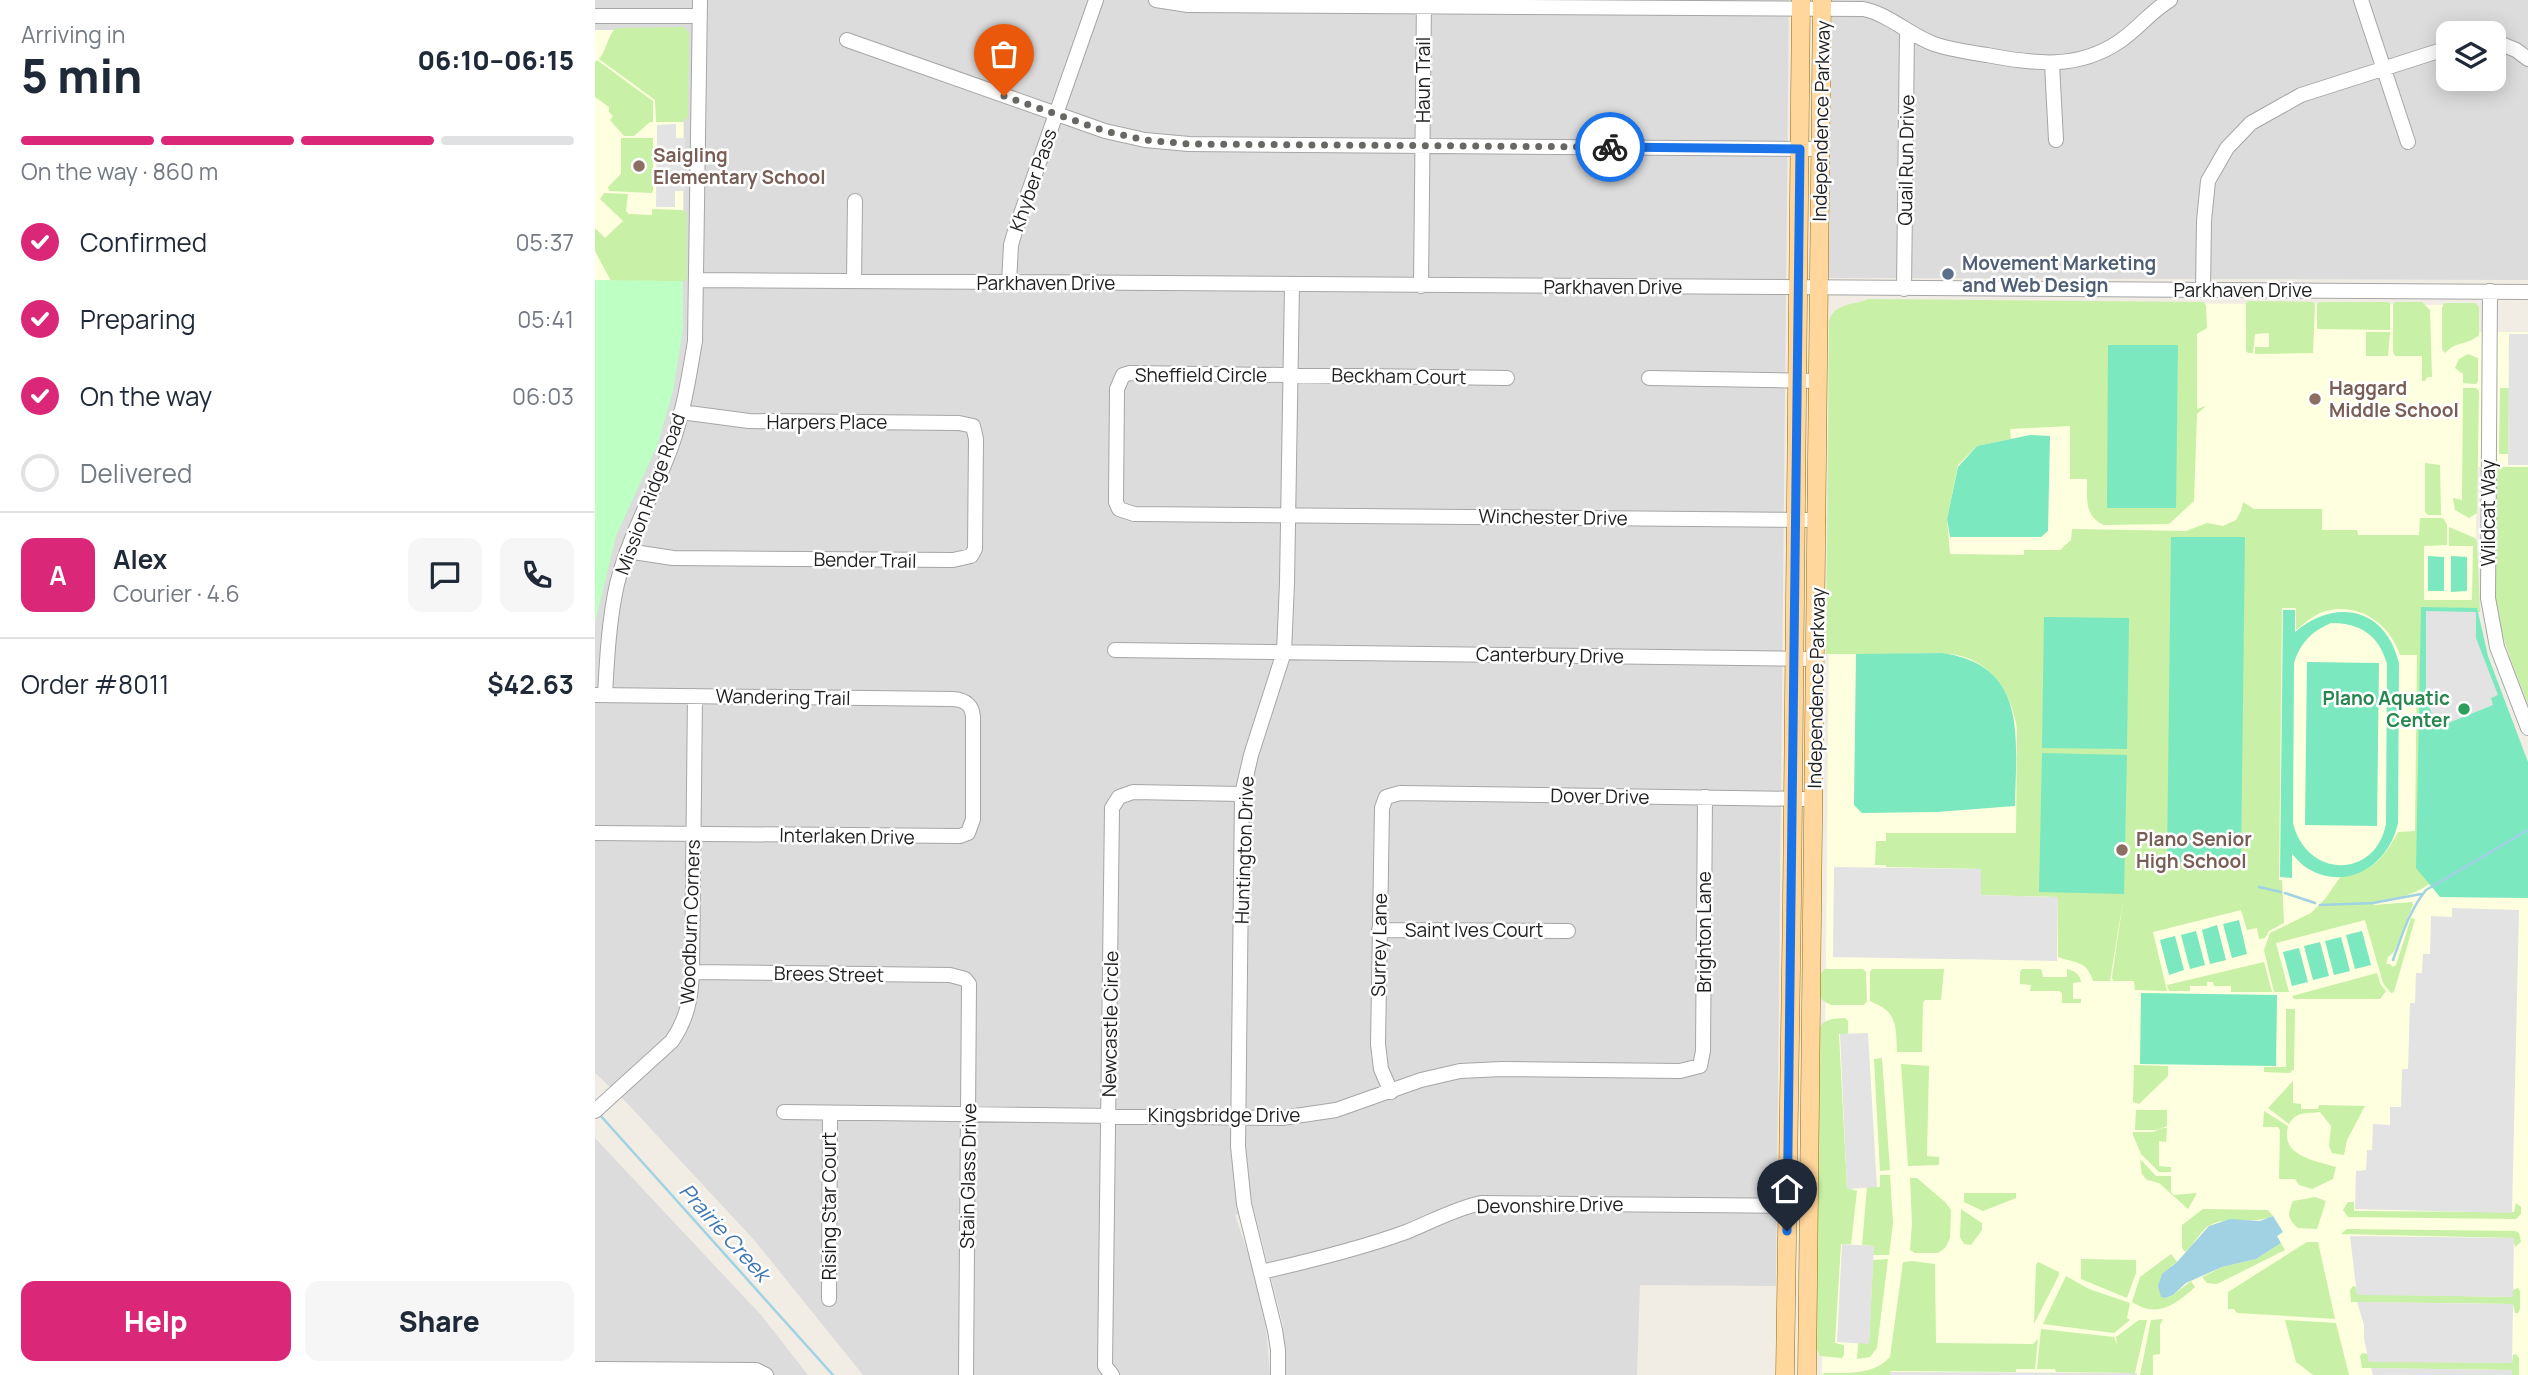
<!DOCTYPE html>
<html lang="en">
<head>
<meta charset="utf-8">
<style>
	:root { --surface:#fff; --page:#f6f6f7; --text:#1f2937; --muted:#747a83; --line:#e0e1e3; --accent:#db2777 }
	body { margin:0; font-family:Manrope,sans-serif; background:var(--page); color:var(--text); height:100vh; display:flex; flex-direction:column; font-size:26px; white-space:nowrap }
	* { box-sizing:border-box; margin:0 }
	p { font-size:23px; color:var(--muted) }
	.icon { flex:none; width:38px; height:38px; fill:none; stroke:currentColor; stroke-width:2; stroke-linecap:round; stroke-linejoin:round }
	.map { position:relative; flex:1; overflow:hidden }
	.panel { display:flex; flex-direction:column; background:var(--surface); width:595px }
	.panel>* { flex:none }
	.buttons { position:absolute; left:1841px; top:21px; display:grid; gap:14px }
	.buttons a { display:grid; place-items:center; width:70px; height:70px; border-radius:14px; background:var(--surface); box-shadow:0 4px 18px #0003; font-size:35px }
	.pin { position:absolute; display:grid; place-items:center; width:60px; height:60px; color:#fff; margin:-72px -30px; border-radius:50% 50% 50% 0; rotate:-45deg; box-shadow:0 0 7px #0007 }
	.pin .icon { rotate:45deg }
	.courier { position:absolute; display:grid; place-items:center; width:70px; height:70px; margin:-35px; border:5px solid #1a73e8; border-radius:50%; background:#fff; color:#222; box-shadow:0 2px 9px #0007 }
	.summary em { font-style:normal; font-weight:800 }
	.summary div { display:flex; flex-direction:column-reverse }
	.summary { display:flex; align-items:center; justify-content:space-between; height:119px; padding:0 21px }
	h1 { font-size:46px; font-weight:800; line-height:52px }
	.bar { display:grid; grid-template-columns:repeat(4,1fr); gap:10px 7px; align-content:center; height:84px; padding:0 21px }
	.bar i { height:9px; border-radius:5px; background:var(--line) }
	.bar .on { background:var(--accent) }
	.bar p { grid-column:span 4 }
	.line { display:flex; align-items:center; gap:18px; padding:0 21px; border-top:2px solid var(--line) }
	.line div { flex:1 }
	.round { display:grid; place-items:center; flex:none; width:74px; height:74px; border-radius:14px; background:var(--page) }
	ol { padding:0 21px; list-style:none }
	li { display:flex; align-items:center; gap:21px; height:77px }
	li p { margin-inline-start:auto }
	li .icon { padding:7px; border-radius:50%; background:var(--accent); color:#fff; stroke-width:4 }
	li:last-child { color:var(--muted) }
	li i { width:38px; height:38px; border:4px solid var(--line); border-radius:50% }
	.action { display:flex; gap:14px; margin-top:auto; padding:14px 21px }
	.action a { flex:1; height:80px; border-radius:14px; background:var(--accent); color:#fff; font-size:28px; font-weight:800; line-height:80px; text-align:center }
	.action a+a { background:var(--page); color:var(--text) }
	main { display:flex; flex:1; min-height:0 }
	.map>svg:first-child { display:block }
	.residential { fill:#dddcdc; fill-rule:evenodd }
	.education { fill:#feffdf }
	.grass { fill:#c8f0a6 }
	.park { fill:#beffc4 }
	.pitch { fill:#7be8c0; fill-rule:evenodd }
	.parking { fill:#e3e3e3 }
	.water { fill:#a1d2e3 }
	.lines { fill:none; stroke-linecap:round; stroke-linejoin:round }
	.stream { stroke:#a1d2e3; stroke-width:2.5 }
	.minor-casing { stroke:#a6a6a6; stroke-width:16 }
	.major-casing { stroke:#9a6b00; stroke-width:19 }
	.minor { stroke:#fff; stroke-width:14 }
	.major { stroke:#ffd69b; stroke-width:18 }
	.done { stroke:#686764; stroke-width:7; stroke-dasharray:0 12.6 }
	.route { stroke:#1a73e8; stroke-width:9 }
	.education-dot { fill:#8d6e63; stroke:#fff; stroke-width:2.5 }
	.service-dot { fill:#5c6f8a; stroke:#fff; stroke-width:2.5 }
	.leisure-dot { fill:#2e9e5b; stroke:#fff; stroke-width:2.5 }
	.labels { text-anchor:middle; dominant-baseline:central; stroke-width:5; stroke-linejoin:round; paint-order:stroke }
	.street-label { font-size:19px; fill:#1f1f1f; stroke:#fff }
	.education-label { font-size:19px; font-weight:bold; fill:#785e54; stroke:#fff; text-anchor:start }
	.service-label { font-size:19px; font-weight:bold; fill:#4e5e75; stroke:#fff; text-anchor:start }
	.leisure-label { font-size:19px; font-weight:bold; fill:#27864d; stroke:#fff; text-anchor:end }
	.water-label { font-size:21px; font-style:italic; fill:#3f76b1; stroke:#fff }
</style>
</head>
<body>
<main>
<section class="panel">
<div class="summary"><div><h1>5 min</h1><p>Arriving in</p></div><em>06:10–06:15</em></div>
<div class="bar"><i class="on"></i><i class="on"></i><i class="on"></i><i></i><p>On the way · 860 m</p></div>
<ol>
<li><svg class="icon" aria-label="check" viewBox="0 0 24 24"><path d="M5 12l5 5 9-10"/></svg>Confirmed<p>05:37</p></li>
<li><svg class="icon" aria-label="check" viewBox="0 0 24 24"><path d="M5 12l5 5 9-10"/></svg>Preparing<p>05:41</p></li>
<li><svg class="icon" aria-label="check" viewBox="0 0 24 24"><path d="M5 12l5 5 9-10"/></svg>On the way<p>06:03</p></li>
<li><i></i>Delivered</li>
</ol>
<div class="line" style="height:126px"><b class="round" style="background:var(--accent);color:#fff">A</b><div><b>Alex</b><p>Courier · 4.6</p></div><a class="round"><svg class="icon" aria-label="chat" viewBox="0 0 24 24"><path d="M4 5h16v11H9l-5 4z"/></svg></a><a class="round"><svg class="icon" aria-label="phone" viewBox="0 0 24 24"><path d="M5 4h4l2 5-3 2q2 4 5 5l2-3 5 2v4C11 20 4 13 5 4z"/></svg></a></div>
<div class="line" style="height:91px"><div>Order #8011</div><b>$42.63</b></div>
<div class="action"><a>Help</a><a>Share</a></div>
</section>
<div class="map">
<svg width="1933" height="1375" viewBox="0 0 1933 1375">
	<rect width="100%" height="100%" fill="#f1ede5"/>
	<path class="residential" d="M0,0H1194L1181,1286L1045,1285L1042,1375H689L688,1325L659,1210L640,1215L669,1301L675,1375H268L160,1241L30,1101L0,1073Z
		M1237,0H1933V280L1233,278ZM1853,33H1899V79H1853Z
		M0,1138L166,1315L213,1375H0Z"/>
	<path class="education" d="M0,30H89L88,281L0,280Z
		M1508,303L1882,305L1883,332H1933V467H1882L1880,582L1845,897L1933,898V1375H1227L1237,324Z"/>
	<path class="grass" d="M89,27L94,32L93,117L88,122H61L60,100L4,59C12,50 12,36 21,28Z
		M2,60L58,101V122H55L39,136H29L15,120L18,116L14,112V107L0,97V62Z
		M26,138H58V191L56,193L14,191L13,187L26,174Z
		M9,193L33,194L31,211L34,214L57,215V209L87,210L92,213V279L88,281H16L0,251V228L10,238L28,221L5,199Z
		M1274,299L1609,302L1611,306L1612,328L1602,334V409L1611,406L1602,414L1599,501L1574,524L1509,525C1489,517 1492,497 1492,479H1475V426L1415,429L1416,439L1382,446L1363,465L1352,519L1355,554L1429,555V550H1465L1476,540L1477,529L1591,531L1612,523L1628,526L1641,520L1646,511L1648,502L1659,509H1727V530H1762L1763,535H1824L1825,518H1848L1852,524V545L1829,546V600H1877L1878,546H1854V527L1880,538L1882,542L1885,612L1831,611L1836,882C1821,896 1797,899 1778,902L1779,905L1817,902L1818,905L1799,952L1793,957L1791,964H1795L1798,967L1801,965L1816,918L1820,919L1799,992L1796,993L1788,983L1770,920L1681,943L1694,992H1679L1669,950L1675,933L1716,913L1730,899L1746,876C1775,874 1790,857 1803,832L1820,831L1822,655H1805C1795,625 1767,604 1735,610C1722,612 1711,622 1701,630V608H1687L1684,880H1687L1689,923L1674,931L1670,938L1664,939L1662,928L1652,930L1646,910L1558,932L1572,991L1540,990L1539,981H1518L1517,977L1529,895L1515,981H1498C1492,960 1479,963 1463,957V897L1385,895L1386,869L1291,867V865H1280L1281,841H1291V833H1421L1422,730C1418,697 1398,662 1362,655C1344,652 1325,653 1307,654C1282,654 1257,654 1231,654L1234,321C1239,303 1259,305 1274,299Z
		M1653,301L1718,302L1720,305L1718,353L1660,354V347H1674V333L1660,334L1658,353H1653L1651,351V303Z
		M1724,302H1793L1795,304V330L1722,329V305Z
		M1800,302H1827L1835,310L1837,377H1832L1830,381H1827V356H1800L1798,352V304Z
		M1849,303H1880L1884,307V335C1874,345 1863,340 1850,353L1847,349V308Z
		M1771,332H1795L1793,356H1771Z
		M1873,354L1883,358V381L1881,384L1868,383V374L1860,368L1864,359Z
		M1868,388H1881L1884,391L1882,513L1874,518L1860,510L1858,498L1867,500Z
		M1905,388H1914L1913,454H1904Z
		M1830,463L1845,465L1846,515H1833L1830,512Z
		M1900,467H1933V704C1921,672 1906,640 1902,607C1896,561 1900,513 1900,467Z
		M1669,962L1677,992H1636V986H1619L1618,982H1612V986H1595V991H1574L1572,985Z
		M1230,969H1268L1271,972L1272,1001L1269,1005H1236L1227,1000L1224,993L1225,974Z
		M1277,969H1349L1346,1000H1330L1328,1003L1327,1052H1302C1301,1037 1303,1019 1290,1009C1285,1005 1280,1004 1275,1001V972Z
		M1427,969H1446L1448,977H1472V969C1480,971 1485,974 1486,982L1478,983V999H1486V1003H1467V993L1464,991H1435L1436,985L1425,984V972Z
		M1782,973L1786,985L1791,991L1785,999H1699L1697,996Z
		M1691,1009H1700L1699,1070H1697L1696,1073L1669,1072V1067H1691Z
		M1250,1018L1253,1021V1034H1244L1252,1188L1262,1191L1256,1244H1246L1240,1343L1249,1345V1355L1247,1358L1225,1356L1221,1347L1224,1029C1229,1018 1239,1019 1250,1018Z
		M1287,1058L1295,1170L1285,1171L1279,1059Z
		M1306,1064L1334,1066L1332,1156L1344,1157V1165L1313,1166Z
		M1539,1065L1573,1066V1076L1544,1104L1538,1102Z
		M1698,1081V1103L1706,1104V1109H1723L1724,1105L1770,1106L1752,1140L1749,1155L1737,1153L1734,1146L1736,1126L1725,1112C1714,1114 1702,1110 1694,1124L1673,1108Z
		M1541,1110H1572V1126L1562,1130H1540Z
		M1669,1111L1693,1126C1685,1156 1719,1160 1741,1167L1738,1179L1717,1189L1704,1185L1700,1179H1684L1685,1130L1683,1127H1668Z
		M1568,1128H1572L1571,1142L1564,1141V1166L1576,1167V1172H1564L1546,1154L1538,1135V1132H1558Z
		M1545,1159L1561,1176H1576V1192L1579,1195L1602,1193L1593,1209L1564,1183L1552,1180L1547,1174Z
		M1285,1175H1295L1298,1223L1294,1255H1278L1279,1246L1267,1245L1272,1187H1285Z
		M1315,1178H1322L1350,1202L1356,1210L1355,1238L1350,1248L1343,1253H1320L1315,1250L1317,1224Z
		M1369,1193H1421V1198L1388,1211L1369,1202Z
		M1720,1197L1731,1201L1722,1229L1703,1228C1691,1217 1693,1214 1698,1201Z
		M1753,1202H1759V1211L1919,1212L1921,1203L1926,1207V1214L1921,1219L1753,1217L1748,1210Z
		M1366,1209L1387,1223V1230L1376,1245L1369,1244L1365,1237Z
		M1608,1209L1673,1210L1678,1216C1657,1226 1632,1213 1612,1227C1603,1234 1599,1245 1590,1252L1587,1248V1225Z
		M1752,1229L1920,1231L1924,1233L1926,1242L1920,1247L1918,1238L1746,1234Z
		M1712,1242H1723L1740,1319L1642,1313L1639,1309H1633V1292Z
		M1686,1243L1690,1250L1622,1284L1612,1283L1607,1277L1627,1267L1661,1259Z
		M1576,1254L1582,1262L1576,1266L1570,1298L1578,1295L1596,1281L1600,1287C1579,1306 1562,1318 1537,1302L1545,1277Z
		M1293,1259L1282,1348L1275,1357L1262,1359L1263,1343H1274L1278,1260Z
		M1486,1259L1541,1260V1273L1532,1298L1486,1279Z
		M1317,1261L1340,1264L1341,1343L1438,1344L1443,1339L1440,1369H1421V1372L1296,1371V1375H1226L1230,1373C1255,1373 1278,1375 1295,1357L1308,1262Z
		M1443,1262L1464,1272V1275L1439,1324L1441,1265Z
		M1471,1276L1494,1289L1535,1303L1532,1318L1535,1320L1519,1333L1448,1324Z
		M1758,1286L1761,1287L1762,1294L1918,1297V1290L1923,1288L1925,1291V1309L1923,1313H1920L1918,1304L1756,1302L1755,1290Z
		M1568,1319L1565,1325V1354L1558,1355V1375H1545L1556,1320Z
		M1544,1320H1552L1540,1373L1461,1372L1460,1369H1442L1446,1329L1519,1337L1522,1345L1521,1337Z
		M1690,1320L1741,1323L1754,1375H1718L1701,1362Z
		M1767,1353L1774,1354V1361L1917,1363L1918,1355L1921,1354L1924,1358V1375H1917V1370L1767,1368L1765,1356Z"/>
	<path class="park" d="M0,280L88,281V328L78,391L62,446L21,536L0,623Z"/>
	<path class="pitch" d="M1513,345H1583L1581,508H1512Z
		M1435,435L1455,436L1453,531L1446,537H1355L1352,519L1363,467L1382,446Z
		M1576,537H1650L1646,863L1572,862Z
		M1833,556L1849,557V591H1833Z
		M1856,556L1872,557V591L1856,592Z
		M1826,607L1882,608L1883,612L1893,656L1933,762V898L1845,897L1821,868Z
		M1688,610H1700V632C1741,597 1791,608 1804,663L1803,823C1794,866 1749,894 1709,866C1705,863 1701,858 1697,854V878L1685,877ZM1736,623C1765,623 1784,635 1792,664L1791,824C1780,880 1711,878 1698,823L1699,663C1706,642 1716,632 1736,623Z
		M1449,617L1534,618L1532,749L1447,748Z
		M1347,653C1434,665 1421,739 1420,806L1342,812L1267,813L1259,805L1261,654Z
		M1712,662L1784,663L1782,826L1710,825Z
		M1447,753L1532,755L1529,894L1444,892Z
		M1644,920L1652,954L1637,958L1628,924Z
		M1622,925L1631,960L1615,964L1607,930Z
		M1601,931L1610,965L1595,969L1586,935Z
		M1767,931L1776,965L1760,969L1751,935Z
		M1580,936L1589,970L1574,975L1565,940Z
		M1746,937L1755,971L1739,975L1730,941Z
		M1725,942L1734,976L1718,980L1709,946Z
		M1704,948L1713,982L1697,986L1688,952Z
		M1546,993L1682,995L1681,1066L1545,1064Z"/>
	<path class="parking" d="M81,124V138H90V191H80V207H61L62,125Z
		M1914,334H1933V465H1913Z
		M1831,611L1881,612V638L1903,695L1896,698L1898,705L1851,724L1847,716L1839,719L1831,699Z
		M1239,867L1386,869V895L1463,897L1462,961L1238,957Z
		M1857,908L1924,910L1917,1213L1760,1209L1761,1171L1771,1170L1772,1150H1777L1778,1124L1795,1125V1107H1806L1807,1069H1813L1815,1003H1820L1821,973H1827L1828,954H1835L1836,916L1857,917Z
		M1273,1033L1282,1187L1252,1189L1245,1034Z
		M1755,1236L1919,1238L1918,1297L1762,1295Z
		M1247,1244L1279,1246L1274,1344L1242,1342Z
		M1762,1302L1918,1304L1917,1363L1774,1362L1769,1339V1325Z
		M1776,1368L1917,1370V1375H1778Z
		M1295,1372L1542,1373V1375H1295Z"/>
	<path class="water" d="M1678,1216L1688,1232L1682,1236L1686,1243L1661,1259L1627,1267L1591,1283L1578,1295L1570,1298L1566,1297L1563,1286L1567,1274L1582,1262L1614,1226L1635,1219L1665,1221Z"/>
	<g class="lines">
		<path class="stream" d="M1664,887L1686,892
			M1690,893L1720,903
			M1725,905L1778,903L1826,894
			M1798,960C1807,935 1814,911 1831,890L1933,830
			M5,1115L238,1375"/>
		<g class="minor-casing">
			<path id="minor" d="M561,0L593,5L1268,9C1294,14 1314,35 1339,44C1356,50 1374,52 1392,55C1439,64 1483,70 1525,41C1543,29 1556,11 1575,0
				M1766,0L1813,142
				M0,16H105
				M252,40L510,131L550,140L594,144L1225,149
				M1899,41L1921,50L1933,59
				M1457,64L1461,140
				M103,280L1933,292
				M259,281L260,201
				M414,283L416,245L420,231L501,0
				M826,286L829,0
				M1309,289L1312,31
				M1608,290L1609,221L1613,181L1632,148L1656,123L1706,95L1853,48
				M1895,291L1893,598L1902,647L1933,728
				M912,378L535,373L528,375L522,389L521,502L524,509L539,514L1223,520
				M1054,378L1223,381
				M32,551L78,558L358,560L376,556L380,549L381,439L378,426L364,423L154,421L86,412
				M520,650L1221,659
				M0,695L358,699C370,700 377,704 378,717V819L373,833L365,836L0,833
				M10,695C12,658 14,620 22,584C34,536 58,495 75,450C88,415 94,377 100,341L105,0
				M784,930L973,931
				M97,972L355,975L370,979L374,984L371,1375
				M796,1092L786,1069L783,1044L787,808L791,797L805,793L1209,799
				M0,1111L77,1041C92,1019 96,999 97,972L100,696
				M189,1112L687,1118L741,1110L826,1080L865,1071L907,1069L1085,1071L1105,1066L1108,1051L1110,797
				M666,1272C715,1261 764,1249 811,1232C836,1222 859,1209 886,1203L1213,1206
				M234,1299L235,1113
				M0,1369L161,1370L171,1375
				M517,1375L510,1366L517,808L524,797L538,792L647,794
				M683,1375V1350L680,1330L649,1204L643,1146L647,794L656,755L689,652L692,583L697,285"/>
		</g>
		<g class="major-casing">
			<path id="major" d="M1190,1375L1197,902L1206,0
				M1212,1375L1227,0"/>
		</g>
		<use href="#minor" class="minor"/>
		<use href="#major" class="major"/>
	</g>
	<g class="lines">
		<path class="done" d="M409,96L510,131L550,140L594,144L1015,147"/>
		<path class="route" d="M1015,147L1205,149L1192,1231"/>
	</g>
	<g class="education-dot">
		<circle cx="44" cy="166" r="7"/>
		<circle cx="1720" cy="399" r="7"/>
		<circle cx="1527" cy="850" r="7"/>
	</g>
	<circle class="service-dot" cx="1353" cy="274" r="7"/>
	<circle class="leisure-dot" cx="1869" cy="709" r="7"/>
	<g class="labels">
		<g class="street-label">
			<text transform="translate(828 80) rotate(-90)">Haun Trail</text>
			<text transform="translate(1226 121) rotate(-89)">Independence Parkway</text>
			<text transform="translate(1311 160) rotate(-89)">Quail Run Drive</text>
			<text transform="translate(438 180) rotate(-71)">Khyber Pass</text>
			<text x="451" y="283">Parkhaven Drive</text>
			<text x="1018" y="287">Parkhaven Drive</text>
			<text x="1648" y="290">Parkhaven Drive</text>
			<text x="606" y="375">Sheffield Circle</text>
			<text transform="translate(804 376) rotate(1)">Beckham Court</text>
			<text x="232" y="422">Harpers Place</text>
			<text transform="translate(55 494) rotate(-70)">Mission Ridge Road</text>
			<text transform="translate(1893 513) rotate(-90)">Wildcat Way</text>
			<text transform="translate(958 517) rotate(1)">Winchester Drive</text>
			<text transform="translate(270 560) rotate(1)">Bender Trail</text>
			<text transform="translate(955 655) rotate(1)">Canterbury Drive</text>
			<text transform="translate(1221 688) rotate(-89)">Independence Parkway</text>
			<text transform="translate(188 697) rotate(1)">Wandering Trail</text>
			<text transform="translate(1005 796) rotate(1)">Dover Drive</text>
			<text transform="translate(252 836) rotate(1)">Interlaken Drive</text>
			<text transform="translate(649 850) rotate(-88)">Huntington Drive</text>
			<text transform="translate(95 922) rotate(-88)">Woodburn Corners</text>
			<text x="879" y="930">Saint Ives Court</text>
			<text transform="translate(1109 932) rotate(-90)">Brighton Lane</text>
			<text transform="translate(784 945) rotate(-89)">Surrey Lane</text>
			<text transform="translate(234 974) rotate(1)">Brees Street</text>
			<text transform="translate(515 1024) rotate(-89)">Newcastle Circle</text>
			<text x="629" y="1115">Kingsbridge Drive</text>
			<text transform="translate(373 1176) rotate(-89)">Stain Glass Drive</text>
			<text transform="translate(955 1205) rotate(-1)">Devonshire Drive</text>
			<text transform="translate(234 1206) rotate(-90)">Rising Star Court</text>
		</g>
		<g class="education-label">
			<text x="58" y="155">Saigling<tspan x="58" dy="22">Elementary School</tspan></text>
			<text x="1734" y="388">Haggard<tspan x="1734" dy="22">Middle School</tspan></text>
			<text x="1541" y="839">Plano Senior<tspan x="1541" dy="22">High School</tspan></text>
		</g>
		<g class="service-label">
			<text x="1367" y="263">Movement Marketing<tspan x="1367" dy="22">and Web Design</tspan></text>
		</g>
		<g class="leisure-label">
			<text x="1855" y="698">Plano Aquatic<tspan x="1855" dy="22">Center</tspan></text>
		</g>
		<g class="water-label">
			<text transform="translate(130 1232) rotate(48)">Prairie Creek</text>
		</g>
	</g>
</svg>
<div class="buttons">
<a><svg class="icon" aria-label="layers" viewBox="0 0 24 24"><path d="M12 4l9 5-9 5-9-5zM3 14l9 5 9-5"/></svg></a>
</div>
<div class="pin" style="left:409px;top:96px;background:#ea580c"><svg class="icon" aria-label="bag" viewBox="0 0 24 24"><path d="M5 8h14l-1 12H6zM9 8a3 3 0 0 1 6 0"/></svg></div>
<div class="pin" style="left:1192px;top:1231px;background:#1f2937"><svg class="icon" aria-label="home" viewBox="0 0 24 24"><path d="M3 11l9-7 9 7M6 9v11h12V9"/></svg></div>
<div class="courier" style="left:1015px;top:147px"><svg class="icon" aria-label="bike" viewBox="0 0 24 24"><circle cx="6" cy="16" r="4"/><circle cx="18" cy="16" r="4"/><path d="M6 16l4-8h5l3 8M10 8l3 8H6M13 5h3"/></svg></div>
</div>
</main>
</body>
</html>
